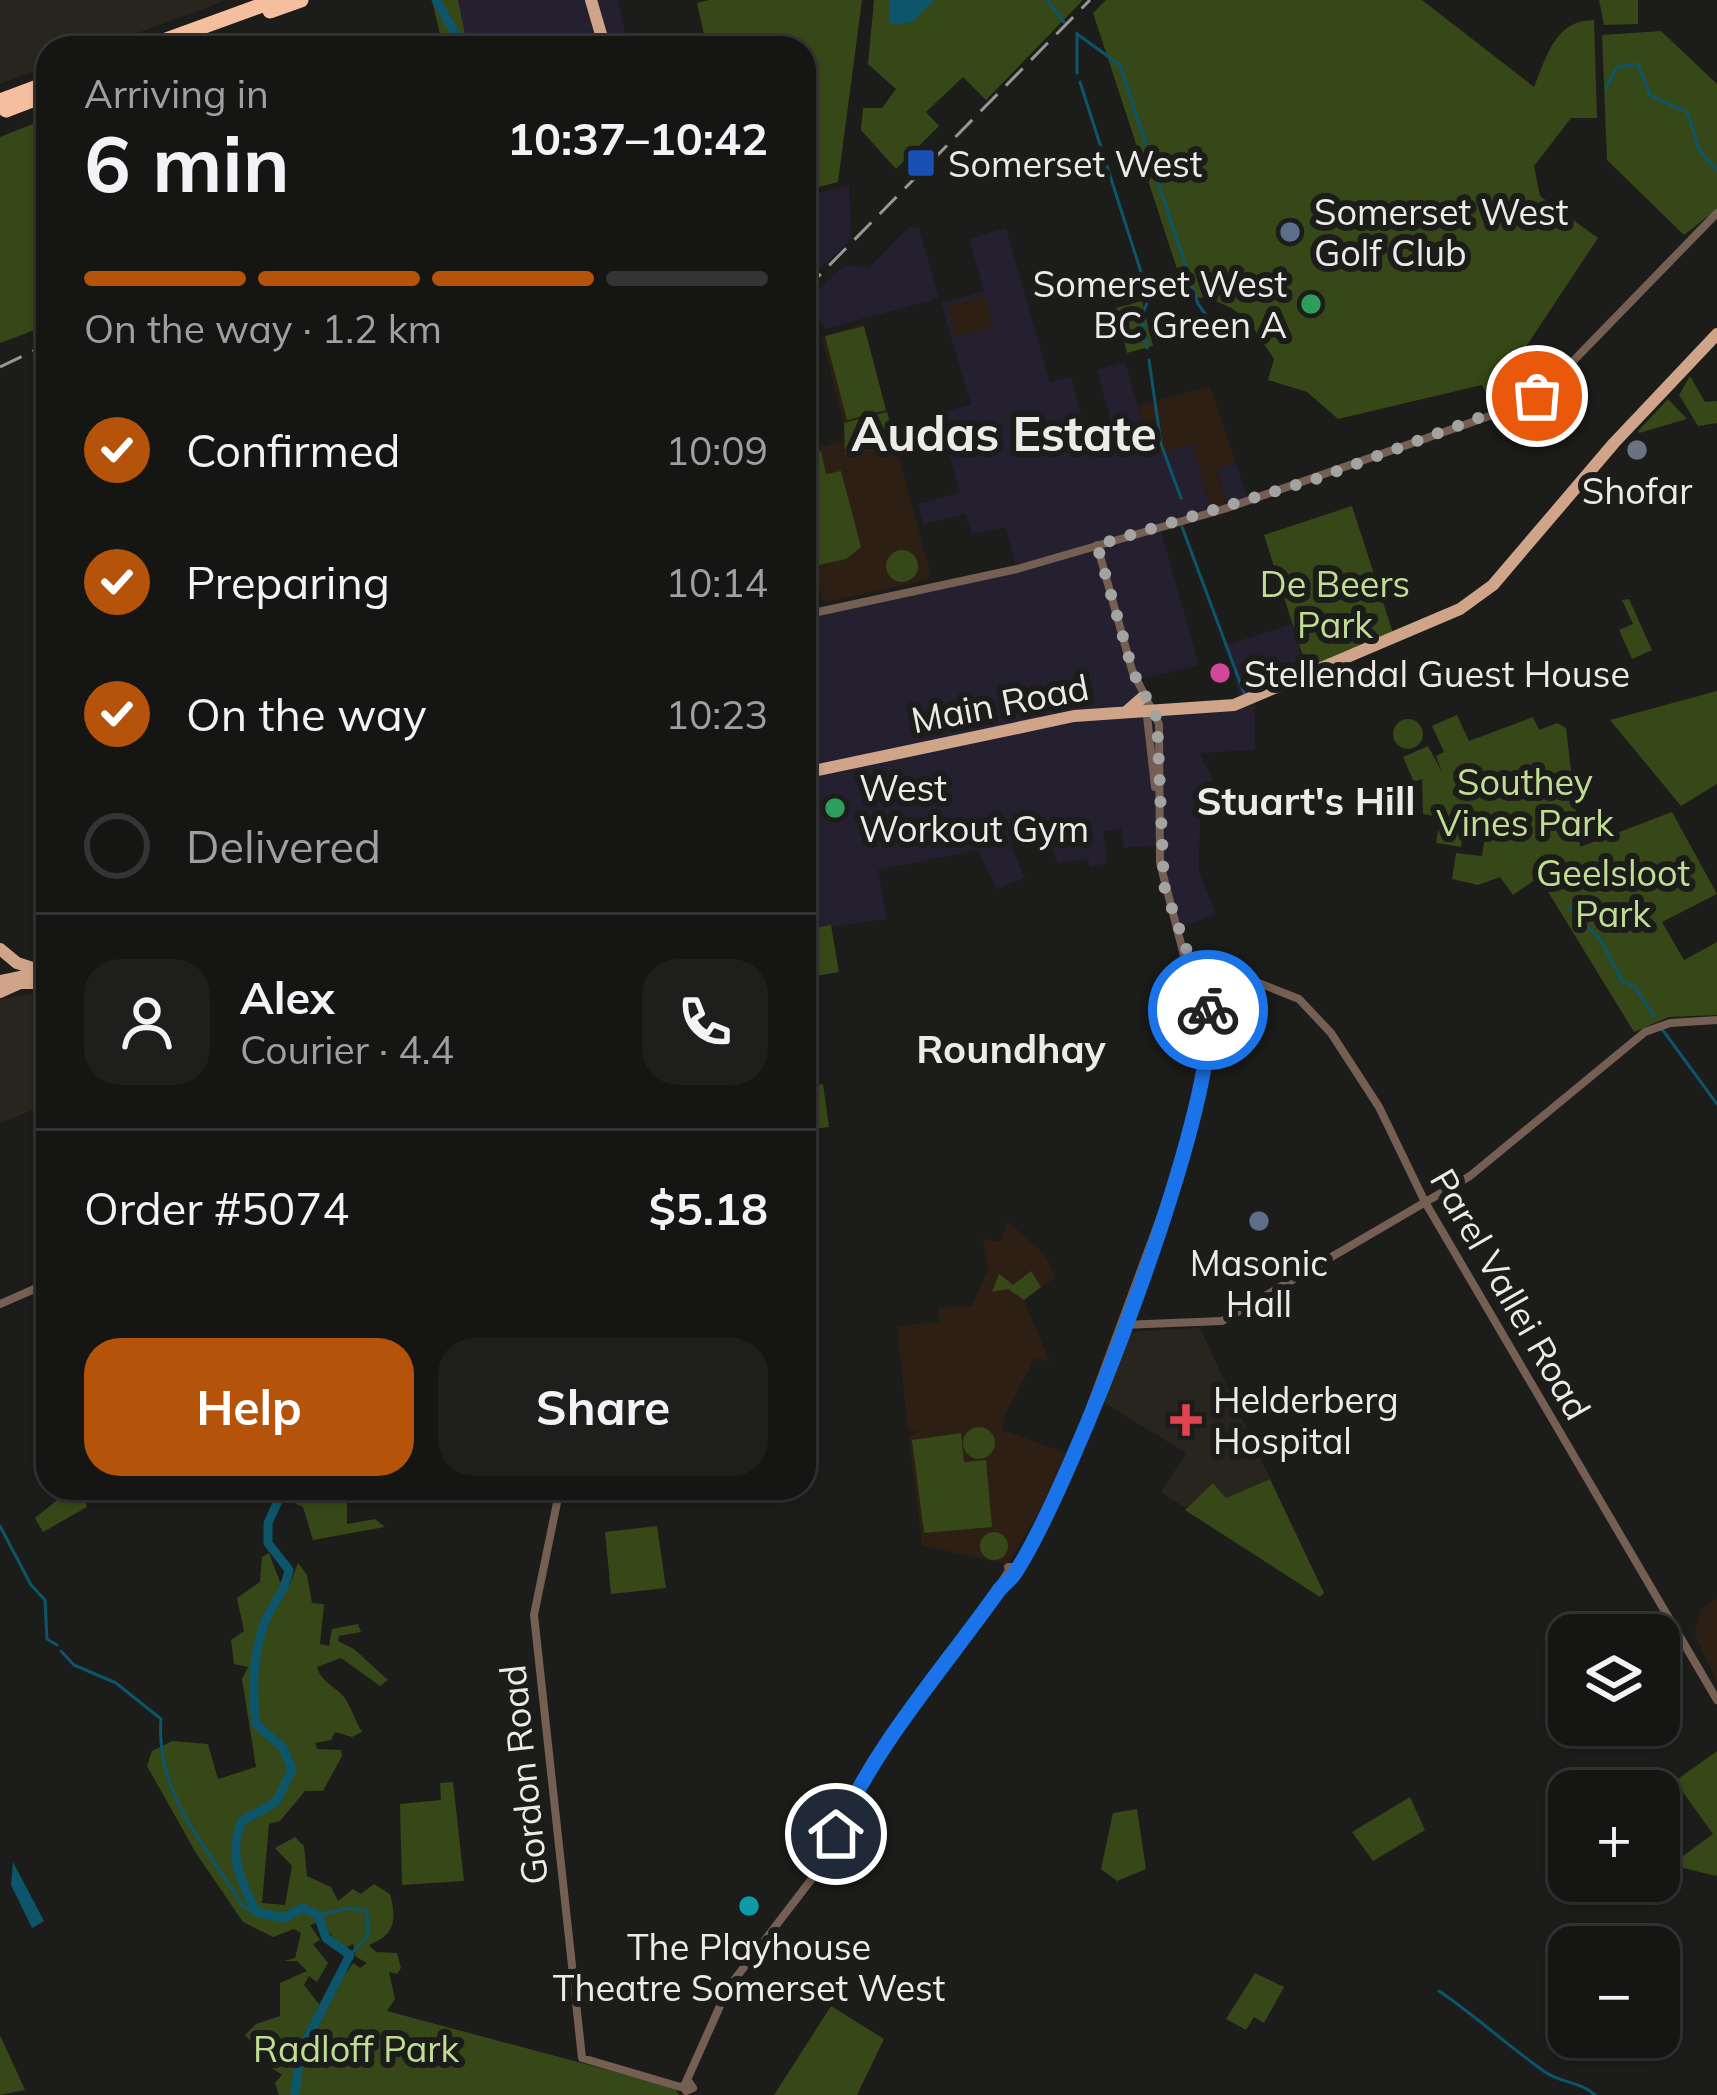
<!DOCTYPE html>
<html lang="en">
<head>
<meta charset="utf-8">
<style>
	:root { --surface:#151514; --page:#1e1e1d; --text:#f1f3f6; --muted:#9d9fa0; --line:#343434; --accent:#b45309 }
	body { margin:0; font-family:Mulish,sans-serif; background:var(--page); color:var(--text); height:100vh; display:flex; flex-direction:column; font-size:45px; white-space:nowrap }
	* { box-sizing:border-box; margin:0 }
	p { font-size:39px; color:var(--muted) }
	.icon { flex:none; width:66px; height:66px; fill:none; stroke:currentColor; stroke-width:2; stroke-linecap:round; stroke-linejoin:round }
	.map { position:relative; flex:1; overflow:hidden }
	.sheet { position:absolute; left:36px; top:36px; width:780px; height:1464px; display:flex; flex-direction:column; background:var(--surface); border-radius:36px; box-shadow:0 3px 9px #0004,0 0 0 3px var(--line) }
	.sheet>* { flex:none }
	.controls { position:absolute; left:1548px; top:1614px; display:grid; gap:24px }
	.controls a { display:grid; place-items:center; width:132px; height:132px; border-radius:24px; background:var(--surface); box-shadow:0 3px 9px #0004,0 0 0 3px var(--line); font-size:60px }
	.pin { position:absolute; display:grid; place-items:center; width:102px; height:102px; color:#fff; margin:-51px; border:6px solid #fff; border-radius:50%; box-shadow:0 3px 12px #0007 }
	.courier { position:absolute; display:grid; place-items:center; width:120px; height:120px; margin:-60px; border:9px solid #1a73e8; border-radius:50%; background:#fff; color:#222; box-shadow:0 3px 15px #0007 }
	.summary em { font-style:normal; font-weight:700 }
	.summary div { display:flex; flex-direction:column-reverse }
	.summary { display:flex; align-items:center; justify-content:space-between; height:204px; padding:0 48px }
	h1 { font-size:78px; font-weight:700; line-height:90px }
	.bar { display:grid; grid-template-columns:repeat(4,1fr); gap:18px 12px; align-content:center; height:144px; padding:0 48px }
	.bar i { height:15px; border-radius:9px; background:var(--line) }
	.bar .selected { background:var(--accent) }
	.bar p { grid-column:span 4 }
	.line { display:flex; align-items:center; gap:30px; padding:0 48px; border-top:3px solid var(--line) }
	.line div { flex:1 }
	.round { display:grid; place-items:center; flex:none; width:126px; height:126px; border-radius:36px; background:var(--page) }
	ol { padding:0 48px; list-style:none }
	li { display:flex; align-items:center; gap:36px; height:132px }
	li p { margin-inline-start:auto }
	li .icon { padding:12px; border-radius:50%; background:var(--accent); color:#fff; stroke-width:4 }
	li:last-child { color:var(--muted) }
	li i { width:66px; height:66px; border:6px solid var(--line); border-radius:50% }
	.cta { display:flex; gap:24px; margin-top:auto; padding:24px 48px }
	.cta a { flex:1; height:138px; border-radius:36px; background:var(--accent); color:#fff; font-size:48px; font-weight:700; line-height:138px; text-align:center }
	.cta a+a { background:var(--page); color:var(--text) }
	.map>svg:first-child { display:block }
	.commercial { fill:#242030 }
	.built { fill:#27251d }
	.education { fill:#2e1f15 }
	.green { fill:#364817; fill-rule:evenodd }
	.water { fill:#0c556b }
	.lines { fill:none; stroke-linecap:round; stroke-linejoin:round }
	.stream { stroke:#0c556b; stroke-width:3 }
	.river { stroke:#0c556b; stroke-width:9 }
	.minor { stroke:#745f52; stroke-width:8 }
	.major { stroke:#cfa489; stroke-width:12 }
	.highway { stroke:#f4bf9e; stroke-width:15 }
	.rail { stroke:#969694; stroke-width:3; stroke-dasharray:24 12; stroke-linecap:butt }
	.done { stroke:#a3a3a1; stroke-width:12; stroke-dasharray:0 21.6 }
	.route { stroke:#1a73e8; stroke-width:15 }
	.transit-dot { fill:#1a4fb4; stroke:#1c1c1a; stroke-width:4.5 }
	.service-dot { fill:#5c6f8a; stroke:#1c1c1a; stroke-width:4.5 }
	.leisure-dot { fill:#2e9e5b; stroke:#1c1c1a; stroke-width:4.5 }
	.worship-dot { fill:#6b7280; stroke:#1c1c1a; stroke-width:4.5 }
	.hotel-dot { fill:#d1479c; stroke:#1c1c1a; stroke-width:4.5 }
	.health-dot { fill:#e0444e; stroke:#1c1c1a; stroke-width:4.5 }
	.culture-dot { fill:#0f9aa8; stroke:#1c1c1a; stroke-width:4.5 }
	.labels { text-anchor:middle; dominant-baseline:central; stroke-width:12; stroke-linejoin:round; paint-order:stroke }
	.poi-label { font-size:36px; fill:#ecebea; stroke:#1c1c1a; text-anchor:start }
	.park-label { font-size:36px; fill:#c0de92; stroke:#1c1c1a }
	.street-label { font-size:36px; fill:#ecebea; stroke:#1c1c1a }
	.neighbourhood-label { font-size:39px; font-weight:bold; fill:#ecebea; stroke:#1c1c1a }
	.district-label { font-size:48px; font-weight:bold; fill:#ecebea; stroke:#1c1c1a }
</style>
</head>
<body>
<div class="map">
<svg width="1717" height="2095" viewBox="0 0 1717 2095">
	<rect width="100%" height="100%" fill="#1c1c1a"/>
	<path class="commercial" d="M458,0H618L629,48H468Z
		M849,185L851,240L804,283V197Z
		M909,227L919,228L939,298L825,329L808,300L845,265L869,268Z
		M1006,228L1050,382L1071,377L1085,428L1111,421L1097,370L1125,362L1152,456L1192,443L1212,512L1160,528L1199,665L1138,680L1152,705H1241L1227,645L1292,624L1308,680L1255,702V750L1199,753L1215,785L1195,798L1200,816L1199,872L1216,914L1180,927L1159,845L1124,848L1121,828L1103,832L1108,863L1090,867L1088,859L1058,863L1047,840L1010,845L1025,878L997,889L978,850L878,870L887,919L804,930V544L817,611L1017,569L1005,527L972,534L965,514L923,524L918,504L960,493L949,454L955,451L938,413L971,405L941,303L984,291L969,239Z
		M1236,463L1248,501L1228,508L1216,468Z"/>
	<path class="built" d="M0,0H227L97,48H48V66L0,84Z
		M48,991V1104L0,1123V999Z
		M1200,1328L1270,1479L1226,1498L1213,1484L1187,1509L1161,1492L1186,1453L1101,1401L1128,1332Z"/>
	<path class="education" d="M985,295L994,327L955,337L948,306Z
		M863,323L930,572L927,580L826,602L821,599L804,519V451L848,440L822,338Z
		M1210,386L1236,463L1216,469L1228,508L1212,512L1192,444L1152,456L1138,406Z
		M1007,1221L1044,1254L1056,1277L1024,1300L1050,1362L1035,1358L1004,1417L1003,1430L1066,1453L1052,1492L1007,1564L922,1546L909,1437L919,1431H908L897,1326L939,1322L938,1308L972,1306L988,1269L983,1239L1001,1242Z
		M1717,1598V1681L1694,1633L1701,1609Z"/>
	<path class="green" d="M432,0H458L468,48H443Z
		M709,0H862L838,182L804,191V48H707L697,3Z
		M874,0H1083L986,100L963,77L926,112L939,126L896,169L861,130L863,108H882L896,89L868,64Z
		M1106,0H1422L1534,87C1547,56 1555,20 1594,20L1597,118H1571L1534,166L1540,196L1598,238L1490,401L1482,385L1338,419L1307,392L1268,380L1274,359C1248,319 1239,301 1186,296L1093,13Z
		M1599,0H1638V24L1604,25Z
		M1661,31L1717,84V209L1684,235L1607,160L1602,35Z
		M48,118V325L0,343V137Z
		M1142,301L1153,346L1127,353L1116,308Z
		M864,326L886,410L847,420L825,336Z
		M1690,376L1705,402L1717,401V423L1698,426L1679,395Z
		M1668,399L1687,419L1639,433L1638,431Z
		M887,412L897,449L889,451L886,444L845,455L844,423Z
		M821,451L826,474L841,471L861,547L846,559L814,566L804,518V454Z
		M1352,506L1393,633L1307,669L1264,535Z
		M886 566a16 16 0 1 1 32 0a16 16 0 1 1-32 0Z
		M1629,599L1652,650L1632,659L1619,630L1633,624L1622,600Z
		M1717,691V784L1681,806L1610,720Z
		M1457,715L1469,741L1533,717L1539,730L1557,723L1566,728L1580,847L1672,812L1717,894L1662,922L1684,960L1717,942V1015L1669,1017L1634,1032L1539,877L1513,895L1500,877L1478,885L1452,879L1456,853L1482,856L1486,829L1466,820L1461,847L1436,843L1440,817L1423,814L1422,779L1414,782L1403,757L1428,746L1442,772L1436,756L1444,752L1432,726Z
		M1393 734a15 15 0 1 1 30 0a15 15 0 1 1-30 0Z
		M831,925L839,972L804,978V930Z
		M823,1084L829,1127L804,1130V1086Z
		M1031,1271L1041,1287L1024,1300L1008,1289L992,1292L999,1274L1013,1285Z
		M963 1443a16 16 0 1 1 32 0a16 16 0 1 1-32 0Z
		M961,1433L964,1462L986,1460L992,1527L924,1533L912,1440Z
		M1270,1479L1324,1593L1320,1597L1185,1510L1213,1483L1226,1498Z
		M72,1488H91L83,1491L87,1507L43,1532L35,1518Z
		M301,1488H347V1524L375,1519L385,1527L313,1540L303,1507L292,1502Z
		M657,1526L666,1588L611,1594L605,1532Z
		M980 1546a14 14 0 1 1 28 0a14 14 0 1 1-28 0Z
		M269,1553L280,1582L290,1584L298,1563L307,1575L312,1603L324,1604L320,1644L329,1646L332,1629L358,1624L361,1632L339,1636L338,1641L354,1649L388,1680L380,1686L341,1658L317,1667C322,1683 334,1685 344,1697C351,1707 356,1722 362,1732L352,1737L335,1732L331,1740L315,1743L317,1749L341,1750L342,1756L323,1791H305L280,1821L269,1824L262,1903L285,1905L292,1866L275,1848L295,1837L304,1846L307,1876L331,1887L338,1901L353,1889L361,1894L374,1884L390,1894C397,1919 395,1935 369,1945L376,1952L397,1953L401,1968L397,1974L389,1972L395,1999L387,2011L675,2088L679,2095H279L275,2083L282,2075L269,2066L281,2060L287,2067L298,2054L280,2043L269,2057L256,2062L254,2056L264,2044L252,2043L245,2035L256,2024L280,2016V1983L307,1971L297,1961H284L295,1958L301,1933L294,1929L273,1937L243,1922L196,1853L147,1766L152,1751L172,1741L208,1744L218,1779L256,1767L242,1679L248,1667L234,1664L231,1640L244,1631L237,1598L260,1582L262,1557ZM320,1922L343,1949L353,1944L356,1957L367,1963L360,1968L353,1963L322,2008L304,1985L309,1976L317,1982L328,1963L313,1944L320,1940L310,1925Z
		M1717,1751V1875L1716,1876L1671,1865L1713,1834L1675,1781Z
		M453,1782L464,1881L402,1885L400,1804L441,1800L440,1783Z
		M1410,1797L1425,1830L1373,1861L1352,1832Z
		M1137,1809L1146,1869L1117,1881L1101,1869L1113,1813Z
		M1255,1973L1284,1987L1264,2023L1254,2017L1246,2030L1226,2019Z
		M831,2006L884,2039L857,2095H774Z
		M0,2035L25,2090L0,2095Z"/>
	<path class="water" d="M889,0H935C917,14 917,28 890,23Z
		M13,1862L44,1921L32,1928L11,1885Z"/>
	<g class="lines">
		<path class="stream" d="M1047,0L1064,22
			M1077,33V73
			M1077,34L1120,65L1198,304L1216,329
			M1080,82L1149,297L1142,317L1147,348
			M1606,88L1617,67L1638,64L1650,95L1688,113L1699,150L1717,170
			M1149,360L1161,444L1181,498
			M1182,527L1244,693
			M1569,908L1600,939L1622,981L1635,987L1654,1016
			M1662,1029L1717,1104
			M0,1526L31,1585L45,1600L47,1639L57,1645
			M61,1651L74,1665L116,1683L161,1719C155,1795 207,1845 243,1907L256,1912
			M318,1915L350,1908L367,1911L368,1936L350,1955
			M1439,1991C1476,2016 1508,2046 1545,2072C1561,2083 1579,2081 1595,2095"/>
		<path class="river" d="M436,0L464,48
			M284,1488L268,1523V1543L289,1570C285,1594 268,1608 262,1630C253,1659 252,1694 256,1724L283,1748L292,1770L276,1802L242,1821C227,1854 241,1881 256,1912L284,1918L303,1908L318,1915L326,1938L350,1955L300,2052L295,2095"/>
		<path class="minor" d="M1097,545L1134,677
			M804,615L1017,569L1224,509L1521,405L1545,390L1717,213
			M1133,672L1159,724L1160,863L1188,971
			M1146,707L1155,787
			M1186,954L1299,999L1331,1033L1379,1107L1425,1202L1717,1700
			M0,1304L48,1283
			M1122,1325L1222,1321L1470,1176L1645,1032L1670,1023L1717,1020
			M560,1488L534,1615L582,2058L684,2088
			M1012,1574L1008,1567H1016L1057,1497L1189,1140L1209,1032L1197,968H1188
			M686,2082L728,1988L814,1876L872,1760L965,1640L1008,1572
			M689,2082L693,2088L686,2091L684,2085Z"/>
		<path class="major" d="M591,0L605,48
			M1126,712L1142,698
			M804,773L1074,716L1234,705L1460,609L1493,585L1614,443L1717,334
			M0,949L17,963L48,973
			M0,981L35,974
			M0,992L20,983H48"/>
		<path class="highway" d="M270,11L301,0
			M144,48L276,0
			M0,101L48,83
			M6,110L48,94"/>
		<path class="rail" d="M804,291L1090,0
			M0,367L48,344"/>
	</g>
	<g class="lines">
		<path class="done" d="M1208,1010L1164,886L1157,718L1133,672L1097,545L1316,479L1537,396"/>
		<path class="route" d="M836,1834C876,1744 940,1673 997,1593C1002,1585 1011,1580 1015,1573C1070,1490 1221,1104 1208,1010"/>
	</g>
	<rect class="transit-dot" x="906" y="148" width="30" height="30" rx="6"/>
	<g class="service-dot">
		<circle cx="1290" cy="232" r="12"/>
		<circle cx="1259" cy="1221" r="12"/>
	</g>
	<g class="leisure-dot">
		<circle cx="1311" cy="304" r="12"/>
		<circle cx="835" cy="808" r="12"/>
	</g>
	<circle class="worship-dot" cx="1637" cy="450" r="12"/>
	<circle class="hotel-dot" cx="1220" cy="673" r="12"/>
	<path class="health-dot" d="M1180 1402h12v12h12v12h-12v12h-12v-12h-12v-12h12z"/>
	<circle class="culture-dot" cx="749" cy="1906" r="12"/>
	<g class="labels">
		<g class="poi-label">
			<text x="948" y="163">Somerset West</text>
			<text x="1314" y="211">Somerset West<tspan x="1314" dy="41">Golf Club</tspan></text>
			<text x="1287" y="283" text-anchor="end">Somerset West<tspan x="1287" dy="41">BC Green A</tspan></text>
			<text x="1637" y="490" text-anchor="middle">Shofar</text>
			<text x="1244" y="673">Stellendal Guest House</text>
			<text x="859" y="787">West<tspan x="859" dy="41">Workout Gym</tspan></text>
			<text x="1259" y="1262" text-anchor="middle">Masonic<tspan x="1259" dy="41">Hall</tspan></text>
			<text x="1213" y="1399">Helderberg<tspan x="1213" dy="41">Hospital</tspan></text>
			<text x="749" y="1946" text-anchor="middle">The Playhouse<tspan x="749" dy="41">Theatre Somerset West</tspan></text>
		</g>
		<g class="park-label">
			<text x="1335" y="583">De Beers<tspan x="1335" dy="41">Park</tspan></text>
			<text x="1525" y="781">Southey<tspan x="1525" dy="41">Vines Park</tspan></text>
			<text x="1613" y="872">Geelsloot<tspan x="1613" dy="41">Park</tspan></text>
			<text x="356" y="2048">Radloff Park</text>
		</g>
		<g class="street-label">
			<text transform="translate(1000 703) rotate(-11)">Main Road</text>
			<text transform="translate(1511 1294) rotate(60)">Parel Vallei Road</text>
			<text transform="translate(523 1775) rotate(-96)">Gordon Road</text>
		</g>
		<g class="neighbourhood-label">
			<text x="1306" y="800">Stuart's Hill</text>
			<text x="1011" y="1048">Roundhay</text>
		</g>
		<g class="district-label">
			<text x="1004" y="433">Audas Estate</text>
		</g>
	</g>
</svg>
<div class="controls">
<a><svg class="icon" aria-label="layers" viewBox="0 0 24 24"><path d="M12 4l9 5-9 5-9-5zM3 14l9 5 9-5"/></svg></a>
<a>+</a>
<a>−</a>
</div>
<div class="pin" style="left:1537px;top:396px;background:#ea580c"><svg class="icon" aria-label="bag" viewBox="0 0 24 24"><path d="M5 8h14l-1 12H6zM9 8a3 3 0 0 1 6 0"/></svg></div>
<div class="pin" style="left:836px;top:1834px;background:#1f2937"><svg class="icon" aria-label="home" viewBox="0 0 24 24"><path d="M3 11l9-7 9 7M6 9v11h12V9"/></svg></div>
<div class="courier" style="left:1208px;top:1010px"><svg class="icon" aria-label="bike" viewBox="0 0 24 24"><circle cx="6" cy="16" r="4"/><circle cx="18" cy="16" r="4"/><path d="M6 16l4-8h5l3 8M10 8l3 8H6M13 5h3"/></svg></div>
<section class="sheet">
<div class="summary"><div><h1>6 min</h1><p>Arriving in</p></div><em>10:37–10:42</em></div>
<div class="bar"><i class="selected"></i><i class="selected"></i><i class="selected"></i><i></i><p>On the way · 1.2 km</p></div>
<ol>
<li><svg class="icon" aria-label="check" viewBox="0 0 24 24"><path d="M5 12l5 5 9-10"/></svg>Confirmed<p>10:09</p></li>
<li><svg class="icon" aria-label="check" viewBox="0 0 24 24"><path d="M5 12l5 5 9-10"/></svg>Preparing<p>10:14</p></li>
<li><svg class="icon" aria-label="check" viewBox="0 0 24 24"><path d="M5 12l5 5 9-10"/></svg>On the way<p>10:23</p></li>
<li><i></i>Delivered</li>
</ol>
<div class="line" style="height:216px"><a class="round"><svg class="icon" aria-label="person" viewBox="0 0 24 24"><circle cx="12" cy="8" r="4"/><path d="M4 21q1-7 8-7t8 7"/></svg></a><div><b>Alex</b><p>Courier · 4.4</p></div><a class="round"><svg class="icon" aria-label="phone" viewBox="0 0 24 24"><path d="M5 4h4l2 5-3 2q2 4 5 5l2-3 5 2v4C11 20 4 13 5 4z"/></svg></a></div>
<div class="line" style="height:156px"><div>Order #5074</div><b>$5.18</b></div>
<div class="cta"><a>Help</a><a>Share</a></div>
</section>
</div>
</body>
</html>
